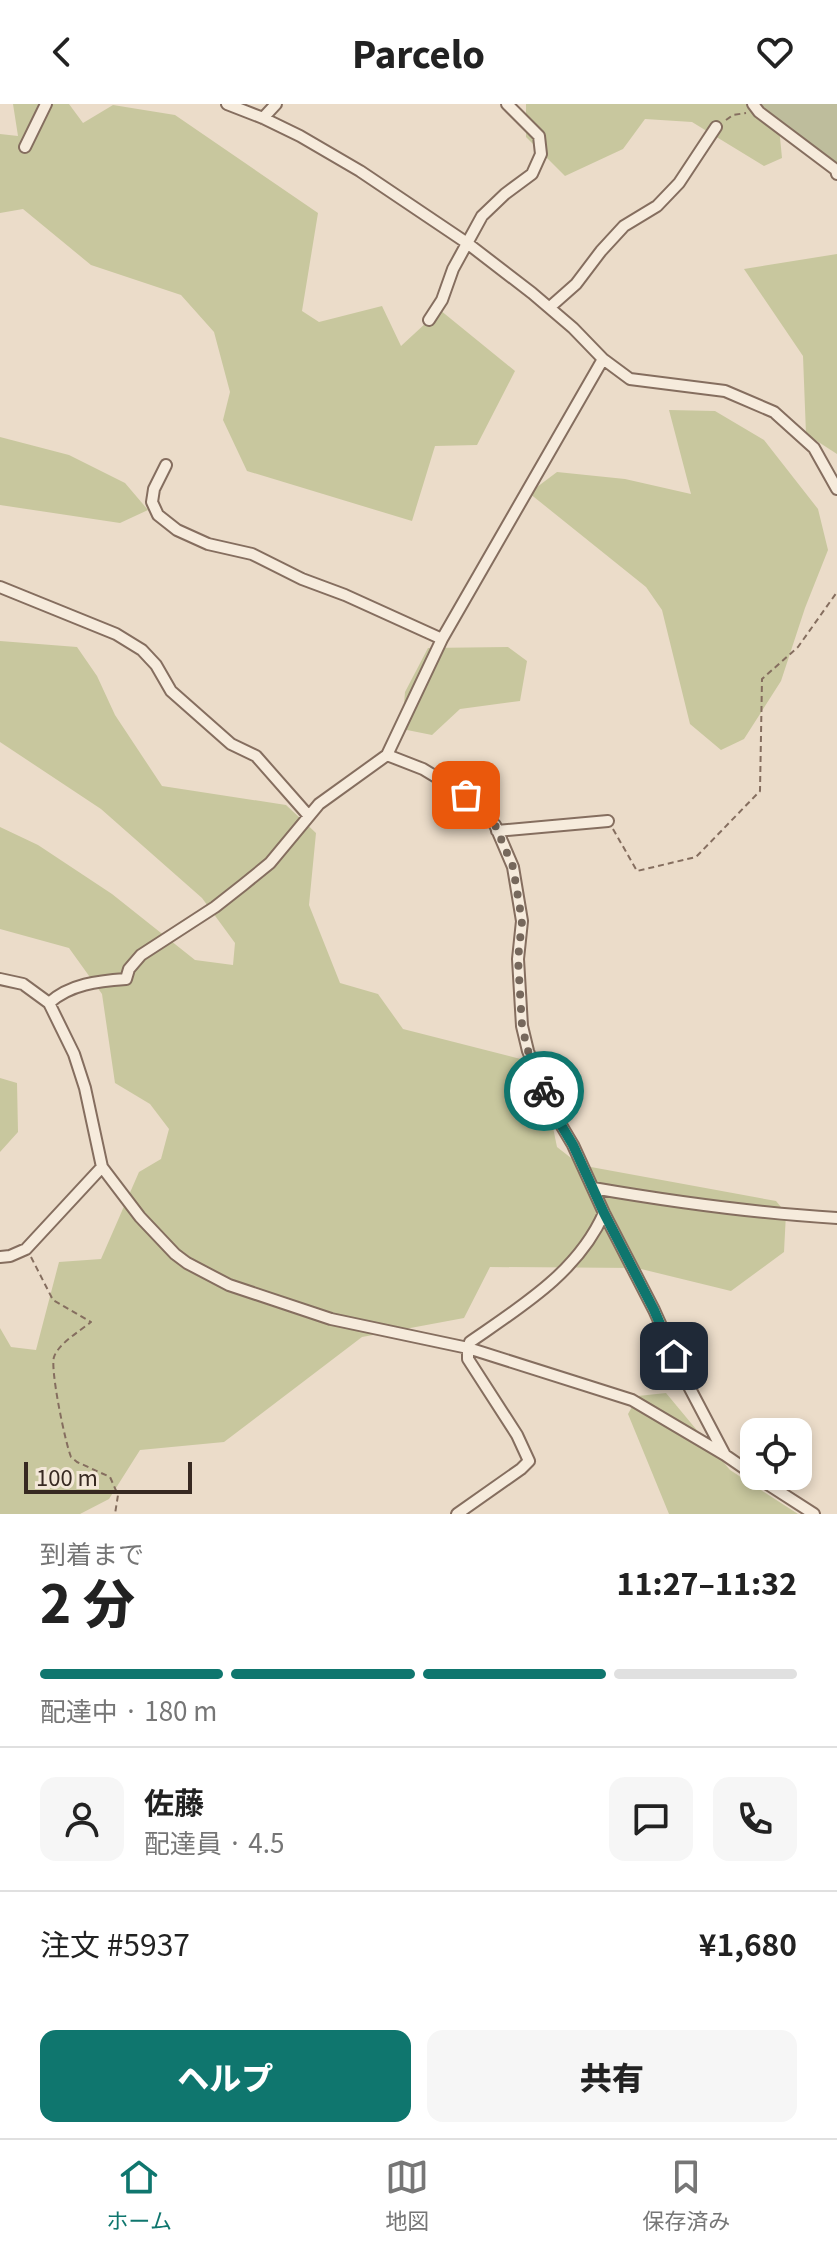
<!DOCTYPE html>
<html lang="ja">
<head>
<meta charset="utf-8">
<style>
	:root { --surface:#fff; --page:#f6f6f6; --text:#222; --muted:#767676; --line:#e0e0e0; --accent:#0f766e }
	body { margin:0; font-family:Georgia,"Noto Sans JP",serif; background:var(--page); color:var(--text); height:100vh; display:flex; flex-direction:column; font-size:30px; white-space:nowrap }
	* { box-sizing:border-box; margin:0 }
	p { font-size:26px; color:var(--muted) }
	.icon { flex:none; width:44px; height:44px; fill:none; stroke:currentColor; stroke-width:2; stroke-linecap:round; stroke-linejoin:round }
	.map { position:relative; height:1410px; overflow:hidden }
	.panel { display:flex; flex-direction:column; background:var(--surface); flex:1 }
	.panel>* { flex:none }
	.controls { position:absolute; left:740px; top:1314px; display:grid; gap:16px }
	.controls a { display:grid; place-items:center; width:72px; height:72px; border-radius:16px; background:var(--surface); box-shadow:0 4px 12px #0003; font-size:40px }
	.scale { position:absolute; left:24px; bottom:20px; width:168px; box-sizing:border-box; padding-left:8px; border:4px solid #372921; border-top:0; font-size:22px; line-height:28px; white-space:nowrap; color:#372921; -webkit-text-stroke:6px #f3e7d8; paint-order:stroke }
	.pin { position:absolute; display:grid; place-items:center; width:68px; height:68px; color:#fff; margin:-34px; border-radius:16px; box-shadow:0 4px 12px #0006 }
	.courier { position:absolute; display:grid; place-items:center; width:80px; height:80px; margin:-40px; border:6px solid #0f766e; border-radius:50%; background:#fff; color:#222; box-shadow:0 2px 10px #0007 }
	.overview em { font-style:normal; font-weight:800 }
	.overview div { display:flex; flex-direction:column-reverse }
	.overview { display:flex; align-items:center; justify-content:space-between; height:136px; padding:0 40px }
	h1 { font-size:52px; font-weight:800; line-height:60px }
	.bar { display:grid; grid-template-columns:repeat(4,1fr); gap:12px 8px; align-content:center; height:96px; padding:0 40px }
	.bar i { height:10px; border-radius:6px; background:var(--line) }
	.bar .on { background:var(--accent) }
	.bar p { grid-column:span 4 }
	.line { display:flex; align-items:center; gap:20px; padding:0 40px; border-top:2px solid var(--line) }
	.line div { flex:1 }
	.round { display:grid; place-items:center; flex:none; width:84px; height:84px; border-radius:16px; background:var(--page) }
	.cta { display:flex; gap:16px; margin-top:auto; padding:16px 40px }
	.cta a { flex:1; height:92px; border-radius:16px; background:var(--accent); color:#fff; font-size:32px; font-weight:800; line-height:92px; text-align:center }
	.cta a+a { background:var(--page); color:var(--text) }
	header { display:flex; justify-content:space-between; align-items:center; height:104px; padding:0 40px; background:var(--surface); font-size:36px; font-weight:800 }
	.dock { display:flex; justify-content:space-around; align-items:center; height:112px; border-top:2px solid var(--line); background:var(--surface); font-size:22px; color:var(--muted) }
	.dock a { display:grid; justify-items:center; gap:4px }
	.dock .on { color:var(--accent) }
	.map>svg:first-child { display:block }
	.green { fill:#c8c79e }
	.cemetery { fill:#bebd9c }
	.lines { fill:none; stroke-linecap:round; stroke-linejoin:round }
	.street-casing { stroke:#856e5f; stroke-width:14 }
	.path { stroke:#856e5f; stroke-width:2; stroke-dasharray:6 4; stroke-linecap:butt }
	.street { stroke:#f6ebdc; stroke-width:10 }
	.done { stroke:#76685c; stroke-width:8; stroke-dasharray:0 14.4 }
	.route { stroke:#0f766e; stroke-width:10 }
</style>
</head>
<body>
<header><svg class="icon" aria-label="back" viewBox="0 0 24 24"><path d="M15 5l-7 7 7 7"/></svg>Parcelo<svg class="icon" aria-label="heart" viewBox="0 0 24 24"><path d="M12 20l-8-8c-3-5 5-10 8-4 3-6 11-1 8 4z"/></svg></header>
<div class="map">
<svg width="837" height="1410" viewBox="0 0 837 1410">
	<rect width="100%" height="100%" fill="#ebdcc9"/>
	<path class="green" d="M13,0H69L83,19L113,1L175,11L318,109L302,207L319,218L382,202L401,242L440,206L515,267L477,341L435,342L412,417L247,367L223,316L230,288L214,228L181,191L91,161L23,105L0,109V30L18,32Z
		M526,0H770L778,13L782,54L764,62L692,18L645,15L623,45L565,72L526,33Z
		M837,150V350L806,330L803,252L744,165Z
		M669,306L715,307L764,336L818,405L828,446L805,504L781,577L744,635L721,646L690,620L662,506L646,483L529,389L557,368L625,375L691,390Z
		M0,333L69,351L125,379L148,406L120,419L0,401Z
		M0,537L77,543L97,572L115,611L162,682L286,701L316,729L309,801L340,879L378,890L403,925L540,960L557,1043L580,1061L776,1097L786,1109L784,1148L731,1187L637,1164L490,1163L464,1214L362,1233L224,1338L140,1346L109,1395L80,1410H0V1224L11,1243L36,1246L59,1158L101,1155L139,1068L161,1055L169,1025L150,1000L115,979L102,890L69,844L0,825V723L38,741L112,790L195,856L233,861L235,839L202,794L101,705L0,638Z
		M508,543L527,557L520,597L460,605L432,631L402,625L405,588L428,544Z
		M0,974L17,979L18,1028L0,1048Z
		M666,1289L730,1366L798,1410H669L628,1310L638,1292Z"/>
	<path class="cemetery" d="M755,0H837V65Z"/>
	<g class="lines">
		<g class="street-casing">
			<path id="street" d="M227,0L263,14L300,32L360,67L467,139L532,189L573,224L603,255L630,275L725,287L774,308L814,344L837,385
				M753,0L759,8L836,66L837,70
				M263,14L276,0
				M25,43L46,0
				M550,203L576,180L601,147L624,122L657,102L679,79L716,23
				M429,216L442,196L453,165L482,112L505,90L532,70L541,50L539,32L507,0
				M166,361L154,385L152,398L158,411L177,426L208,440L252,450L302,475L345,491L442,535
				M0,483L116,530L142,546L156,561L171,587L231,640L256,652L308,711
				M387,651L442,535L603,255
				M497,727L608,717
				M0,875L23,880L49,899L74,950L85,984L102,1063L140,1113L175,1150L187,1159L229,1181L331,1215L468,1244L632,1296L725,1351L754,1371
				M49,899C70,880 98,877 126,875L129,865L141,851L215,803L243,781L270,759L319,700L387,651L423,665L466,691L495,721L513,763L522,817L518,855L522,922L528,947L551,1004L573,1041L604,1109L654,1206L685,1275L725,1351
				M593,1084C674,1098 755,1109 837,1114
				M0,1153L10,1152L26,1145L102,1063
				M755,1372L814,1410
				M457,1410L521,1365L529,1357L517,1331L468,1255V1244L470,1238C522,1202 578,1168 604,1109"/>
		</g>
		<path class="path" d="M726,16L733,11L746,9
			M613,725L637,767L696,753L760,687L762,575L798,543L837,488
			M31,1153L53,1196L91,1218C80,1227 59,1239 54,1253C50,1265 65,1338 71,1353L77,1358L110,1373L118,1391L115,1410"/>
		<use href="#street" class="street"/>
	</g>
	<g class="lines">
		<path class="done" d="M466,691L495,721L513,763L522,817L518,855L522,922L528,947L544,987"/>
		<path class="route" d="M544,987L551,1004L573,1041L604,1109L654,1206L674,1252"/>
	</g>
</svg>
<div class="controls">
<a><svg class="icon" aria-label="locate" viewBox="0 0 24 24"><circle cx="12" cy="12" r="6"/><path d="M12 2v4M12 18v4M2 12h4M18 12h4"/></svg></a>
</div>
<div class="scale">100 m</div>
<div class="pin" style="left:466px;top:691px;background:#ea580c"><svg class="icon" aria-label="bag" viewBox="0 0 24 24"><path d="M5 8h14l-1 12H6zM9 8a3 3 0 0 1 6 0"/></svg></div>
<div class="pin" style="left:674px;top:1252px;background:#1f2937"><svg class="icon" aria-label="home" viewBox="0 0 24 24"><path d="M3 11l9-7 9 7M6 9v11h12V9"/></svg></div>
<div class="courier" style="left:544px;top:987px"><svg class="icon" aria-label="bike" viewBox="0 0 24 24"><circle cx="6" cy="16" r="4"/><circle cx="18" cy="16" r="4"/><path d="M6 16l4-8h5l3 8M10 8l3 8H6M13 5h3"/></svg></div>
</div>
<section class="panel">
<div class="overview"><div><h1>2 分</h1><p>到着まで</p></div><em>11:27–11:32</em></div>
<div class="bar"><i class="on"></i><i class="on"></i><i class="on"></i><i></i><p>配達中 · 180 m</p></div>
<div class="line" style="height:144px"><a class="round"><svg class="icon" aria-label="person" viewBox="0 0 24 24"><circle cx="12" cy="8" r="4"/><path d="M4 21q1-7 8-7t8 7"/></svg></a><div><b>佐藤</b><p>配達員 · 4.5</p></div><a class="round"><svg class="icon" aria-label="chat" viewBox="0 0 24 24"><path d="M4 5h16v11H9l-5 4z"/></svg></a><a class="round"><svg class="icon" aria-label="phone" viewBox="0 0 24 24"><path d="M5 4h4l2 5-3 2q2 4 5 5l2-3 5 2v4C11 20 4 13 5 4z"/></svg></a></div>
<div class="line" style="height:104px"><div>注文 #5937</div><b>¥1,680</b></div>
<div class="cta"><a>ヘルプ</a><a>共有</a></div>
</section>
<nav class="dock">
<a class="on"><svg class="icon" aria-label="home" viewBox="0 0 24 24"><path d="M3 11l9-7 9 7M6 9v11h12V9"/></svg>ホーム</a>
<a><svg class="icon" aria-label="map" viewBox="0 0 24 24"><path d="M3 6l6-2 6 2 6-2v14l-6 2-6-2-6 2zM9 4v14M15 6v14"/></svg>地図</a>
<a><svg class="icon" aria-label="saved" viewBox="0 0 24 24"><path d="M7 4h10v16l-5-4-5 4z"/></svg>保存済み</a>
</nav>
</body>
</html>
